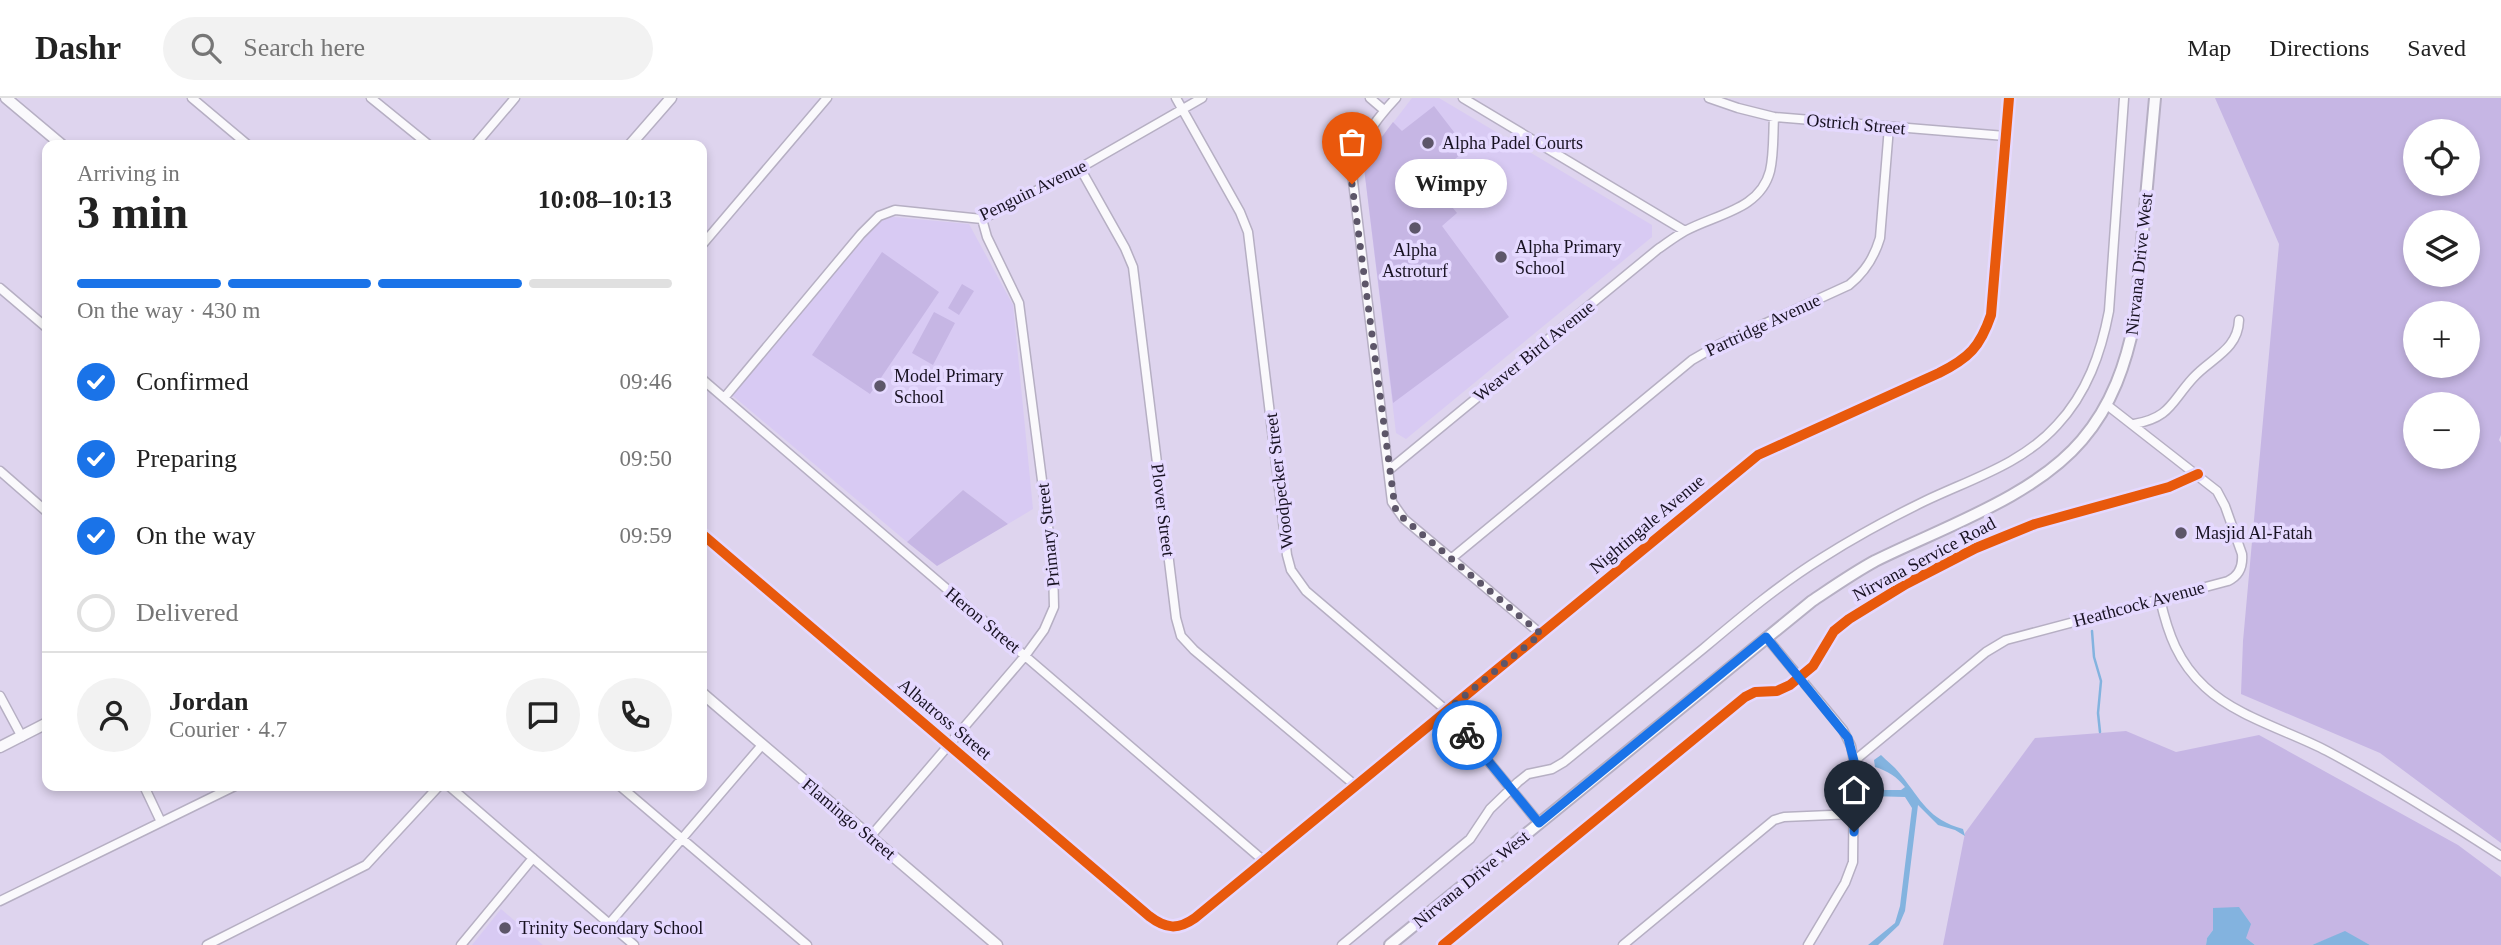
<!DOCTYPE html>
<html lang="en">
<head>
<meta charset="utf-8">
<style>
	:root { --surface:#fff; --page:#f2f2f2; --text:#222; --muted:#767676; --line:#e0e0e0; --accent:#1a73e8 }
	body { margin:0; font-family:"Times New Roman",serif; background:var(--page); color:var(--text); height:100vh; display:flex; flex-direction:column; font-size:26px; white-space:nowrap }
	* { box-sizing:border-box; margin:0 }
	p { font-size:23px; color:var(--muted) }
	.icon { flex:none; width:38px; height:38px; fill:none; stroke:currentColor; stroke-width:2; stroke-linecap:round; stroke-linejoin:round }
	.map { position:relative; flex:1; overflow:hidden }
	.sheet { position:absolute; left:42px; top:42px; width:665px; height:651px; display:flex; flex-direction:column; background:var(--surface); border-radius:14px; box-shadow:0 4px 10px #0003 }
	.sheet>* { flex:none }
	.controls { position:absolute; left:2403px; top:21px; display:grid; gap:14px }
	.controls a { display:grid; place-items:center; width:77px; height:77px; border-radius:50%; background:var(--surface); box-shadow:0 4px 10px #0003; font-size:35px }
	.pin { position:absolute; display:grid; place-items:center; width:60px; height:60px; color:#fff; margin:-72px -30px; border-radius:50% 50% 50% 0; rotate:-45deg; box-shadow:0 0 7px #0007 }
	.pin .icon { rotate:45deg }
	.courier { position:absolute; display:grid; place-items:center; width:70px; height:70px; margin:-35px; border:5px solid #1a73e8; border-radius:50%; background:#fff; color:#222; box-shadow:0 2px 9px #0007 }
	.bubble { position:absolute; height:49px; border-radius:24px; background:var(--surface); box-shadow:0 4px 10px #0003; font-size:23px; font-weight:700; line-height:49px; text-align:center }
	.headline em { font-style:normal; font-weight:700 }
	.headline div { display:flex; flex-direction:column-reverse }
	.headline { display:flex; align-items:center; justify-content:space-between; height:119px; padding:0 35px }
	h1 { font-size:46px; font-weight:700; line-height:52px }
	.bar { display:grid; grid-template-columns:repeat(4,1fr); gap:10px 7px; align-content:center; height:84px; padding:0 35px }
	.bar i { height:9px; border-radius:5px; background:var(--line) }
	.bar .on { background:var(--accent) }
	.bar p { grid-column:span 4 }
	.line { display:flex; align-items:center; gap:18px; padding:0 35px; border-top:2px solid var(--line) }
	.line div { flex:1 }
	.round { display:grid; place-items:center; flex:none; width:74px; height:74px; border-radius:37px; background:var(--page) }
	ol { padding:0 35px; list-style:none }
	li { display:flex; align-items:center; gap:21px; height:77px }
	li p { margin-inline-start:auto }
	li .icon { padding:7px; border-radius:50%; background:var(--accent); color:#fff; stroke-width:4 }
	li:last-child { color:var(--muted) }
	li i { width:38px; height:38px; border:4px solid var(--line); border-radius:50% }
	header { display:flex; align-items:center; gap:42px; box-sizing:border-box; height:98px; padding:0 35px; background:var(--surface); border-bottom:2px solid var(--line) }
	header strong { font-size:33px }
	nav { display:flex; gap:38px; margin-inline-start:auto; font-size:24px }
	.search { width:490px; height:63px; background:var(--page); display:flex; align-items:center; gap:18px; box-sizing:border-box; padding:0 24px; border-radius:38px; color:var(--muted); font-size:26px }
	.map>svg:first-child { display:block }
	.built { fill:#d8caf3 }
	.green { fill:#c6b6e4; fill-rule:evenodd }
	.water { fill:#83b3df }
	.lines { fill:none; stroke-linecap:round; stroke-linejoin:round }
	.stream { stroke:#83b3df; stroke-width:2.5 }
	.minor-casing { stroke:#b6afc3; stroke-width:11 }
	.tertiary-casing { stroke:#b6afc3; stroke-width:13 }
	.secondary-casing { stroke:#b6afc3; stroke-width:14 }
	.minor { stroke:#faf9fc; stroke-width:8 }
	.tertiary { stroke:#faf9fc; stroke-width:10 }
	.secondary { stroke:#faf9fc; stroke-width:10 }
	.cycleway-casing { stroke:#e5d9ff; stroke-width:15 }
	.cycleway { stroke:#e8590c; stroke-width:10 }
	.done { stroke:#5d5669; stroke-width:7; stroke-dasharray:0 12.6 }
	.route { stroke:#1a73e8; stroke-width:9 }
	.poi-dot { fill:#5d5669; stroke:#e5d9ff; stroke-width:2.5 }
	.labels { text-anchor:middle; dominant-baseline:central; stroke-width:7; stroke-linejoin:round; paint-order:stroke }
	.street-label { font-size:18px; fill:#181222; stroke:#e5d9ff }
	.poi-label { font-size:18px; fill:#181222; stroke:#e5d9ff; text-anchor:start }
</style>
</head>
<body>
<header>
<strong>Dashr</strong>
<div class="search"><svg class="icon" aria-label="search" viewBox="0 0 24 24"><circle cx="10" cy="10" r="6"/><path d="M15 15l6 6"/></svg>Search here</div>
<nav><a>Map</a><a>Directions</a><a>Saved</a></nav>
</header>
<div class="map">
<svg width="2501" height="847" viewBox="0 0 2501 847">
	<rect width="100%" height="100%" fill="#ded4ee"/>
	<path class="built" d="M1412,0H1439L1652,127V139L1406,341L1396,335L1364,70L1369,56Z
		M883,118L969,126L1013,207L1033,411L1008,426L963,392L907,444L732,297Z
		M501,811L543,847H472Z"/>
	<path class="green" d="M2215,0H2501V337L2499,342L2501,345V745L2380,655L2241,596L2243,543L2279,146ZM2415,33H2468V86H2415ZM2415,124H2468V177H2415ZM2415,215H2468V268H2415ZM2415,306H2468V359H2415Z
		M1434,8L1467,51L1430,82L1457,115L1442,128L1509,219L1393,305L1364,70L1369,56L1393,24L1402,33Z
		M882,154L939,194L870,296L812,257Z
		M962,186L974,193L959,217L948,210Z
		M934,214L955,225L933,267L912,255Z
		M963,392L1008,426L937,468L907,444Z
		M2126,633L2176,654L2259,637L2458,747L2501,779V847H2370L2345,834L2312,847H2255L2246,840L2213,832L2207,840L2206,847H1943L1965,735L2035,640Z"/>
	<path class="water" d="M1881,657C1887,663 1895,669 1901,677C1922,703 1928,721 1963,731L1965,738L1955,732L1938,727L1918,707L1905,813L1899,827L1878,847H1868L1895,825L1900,808L1912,710L1905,699L1869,698L1870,692H1901L1905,689C1897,679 1888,673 1875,669L1874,662Z
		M2239,809L2251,826L2246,840L2255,847H2206L2207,840L2213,832V810Z
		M2345,833L2370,847H2312Z"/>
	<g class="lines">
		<path class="stream" d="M2092,533L2094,559L2101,583L2098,615L2100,634"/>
		<g class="minor-casing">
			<path id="minor" d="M192,0L248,47
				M371,0L429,47
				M1176,0L1240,114L1248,134L1287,457L1291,472L1306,493L1447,613L1539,725
				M1370,0L1384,12
				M1396,0C1376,21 1357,46 1352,75L1392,404L1404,421L1541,536
				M1463,0L1685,133
				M1709,0L1738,10L1774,19L2005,38
				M475,47L515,0
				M1080,70L1125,150L1133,169L1176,520L1181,538L1194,552L1356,688
				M702,147L827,0
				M0,190L47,230
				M702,281L1264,763
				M724,300L861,136L879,118L895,112L982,121L1080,70L1202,0
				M2134,326C2170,320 2171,304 2193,280C2211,260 2238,252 2239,222
				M1389,372L1658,151C1667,145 1676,138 1685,133C1716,116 1760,112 1770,73C1774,56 1773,36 1774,19
				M0,373L47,414
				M702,436L1149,818C1166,831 1178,832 1195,820L1758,357L1939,275C1969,260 1980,249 1991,217L2009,0
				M1452,460L1692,262L1718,247L1849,187C1865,174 1874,160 1880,140L1889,29
				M2160,501C2168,536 2178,564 2205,589C2237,619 2289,633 2327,653C2387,685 2444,721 2501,758
				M1766,539L1843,632L1851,648L1854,663L1853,764L1845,785L1808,847
				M0,598L22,639
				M1854,663L1986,554L2006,542L2228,483C2239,478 2243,468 2242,456L2225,408L2217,393L2107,307
				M144,688L161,724
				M449,688L634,847
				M620,688L807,847
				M870,739L1025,558L1044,532L1054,509L1053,467L1019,205L987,139L982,121
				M0,803L235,688
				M609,826L762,647
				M207,847L366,767L439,688
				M461,847L533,760
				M1342,847L1470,741L1490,711L1518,684L1528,676L1552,671L1564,664C1611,626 1658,588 1704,550C1742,518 1780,486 1822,460C1855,439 1890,420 1925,403C1971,381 2022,366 2057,327C2087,295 2101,255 2109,213L2124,0
				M1443,847L1745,599L1755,594L1777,593L1790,587L1813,568L1834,533L1849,521L1906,486L1976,450L2035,426L2169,389L2198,376
				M1623,847L1774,722L1784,719L1854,716"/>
		</g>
		<g class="tertiary-casing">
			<path id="tertiary" d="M6,0L62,47
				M630,47L671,0
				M702,595L997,847
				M0,649L47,625"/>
		</g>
		<g class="secondary-casing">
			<path id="secondary" d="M1390,847L1812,503C1833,489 1853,475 1875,463C1941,430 2034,399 2082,342C2112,307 2126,266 2135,221L2155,0"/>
		</g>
		<use href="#minor" class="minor"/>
		<use href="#tertiary" class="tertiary"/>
		<use href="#secondary" class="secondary"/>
		<g class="cycleway-casing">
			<path id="cycleway" d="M702,436L1149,818C1166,831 1178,832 1195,820L1758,357L1939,275C1969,260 1980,249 1991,217L2009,0
				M1443,847L1745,599L1755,594L1777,593L1790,587L1813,568L1834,533L1849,521L1906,486L1976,450L2035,426L2169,389L2198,376"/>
		</g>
		<use href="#cycleway" class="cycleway"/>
	</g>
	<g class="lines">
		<path class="done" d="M1352,86L1395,410L1404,421L1541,536L1447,612L1467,637"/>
		<path class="route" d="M1467,637L1539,725L1766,539L1848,640L1854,663V734"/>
	</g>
	<g class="poi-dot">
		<circle cx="1428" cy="45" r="7"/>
		<circle cx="1415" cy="130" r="7"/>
		<circle cx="1501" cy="159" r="7"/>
		<circle cx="880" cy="288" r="7"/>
		<circle cx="2181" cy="435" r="7"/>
		<circle cx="505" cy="830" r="7"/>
	</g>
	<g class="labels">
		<g class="street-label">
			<text transform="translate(1856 26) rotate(5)">Ostrich Street</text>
			<text transform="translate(1033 92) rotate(-26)">Penguin Avenue</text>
			<text transform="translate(2139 166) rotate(-84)">Nirvana Drive West</text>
			<text transform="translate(1763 227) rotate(-25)">Partridge Avenue</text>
			<text transform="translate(1534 253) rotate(-39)">Weaver Bird Avenue</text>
			<text transform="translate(1279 383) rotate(-97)">Woodpecker Street</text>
			<text transform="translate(1163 412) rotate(83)">Plover Street</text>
			<text transform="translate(1647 426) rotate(-40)">Nightingale Avenue</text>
			<text transform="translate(1048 437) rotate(-96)">Primary Street</text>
			<text transform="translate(1924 461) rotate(-28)">Nirvana Service Road</text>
			<text transform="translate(2139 506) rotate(-15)">Heathcock Avenue</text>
			<text transform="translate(983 522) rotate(40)">Heron Street</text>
			<text transform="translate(945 621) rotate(40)">Albatross Street</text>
			<text transform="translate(849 721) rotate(40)">Flamingo Street</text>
			<text transform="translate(1471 781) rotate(-39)">Nirvana Drive West</text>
		</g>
		<g class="poi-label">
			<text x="1442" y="45">Alpha Padel Courts</text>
			<text x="1515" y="149">Alpha Primary<tspan x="1515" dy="21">School</tspan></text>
			<text x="1415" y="152" text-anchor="middle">Alpha<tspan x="1415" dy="21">Astroturf</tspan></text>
			<text x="894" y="278">Model Primary<tspan x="894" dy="21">School</tspan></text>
			<text x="2195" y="435">Masjid Al-Fatah</text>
			<text x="519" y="830">Trinity Secondary School</text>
		</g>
	</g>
</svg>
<div class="controls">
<a><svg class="icon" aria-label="locate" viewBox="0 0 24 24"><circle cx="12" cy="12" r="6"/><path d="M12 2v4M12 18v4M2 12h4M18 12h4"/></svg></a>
<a><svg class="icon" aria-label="layers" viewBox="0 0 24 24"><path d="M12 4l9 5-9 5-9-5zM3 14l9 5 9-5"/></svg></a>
<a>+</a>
<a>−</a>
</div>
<div class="pin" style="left:1352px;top:86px;background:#ea580c"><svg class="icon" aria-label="bag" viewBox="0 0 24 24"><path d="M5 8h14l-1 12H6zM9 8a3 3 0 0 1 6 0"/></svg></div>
<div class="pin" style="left:1854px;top:734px;background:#1f2937"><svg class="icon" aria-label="home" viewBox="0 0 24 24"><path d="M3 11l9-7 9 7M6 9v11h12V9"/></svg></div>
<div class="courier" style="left:1467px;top:637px"><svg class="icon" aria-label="bike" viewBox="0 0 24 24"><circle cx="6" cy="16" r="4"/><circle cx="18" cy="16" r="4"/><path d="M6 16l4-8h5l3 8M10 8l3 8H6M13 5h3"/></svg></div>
<div class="bubble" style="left:1395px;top:61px;width:112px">Wimpy</div>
<section class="sheet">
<div class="headline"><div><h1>3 min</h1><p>Arriving in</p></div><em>10:08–10:13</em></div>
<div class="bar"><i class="on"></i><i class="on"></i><i class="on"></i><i></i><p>On the way · 430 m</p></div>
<ol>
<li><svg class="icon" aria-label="check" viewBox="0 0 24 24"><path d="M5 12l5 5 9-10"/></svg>Confirmed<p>09:46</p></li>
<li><svg class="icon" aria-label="check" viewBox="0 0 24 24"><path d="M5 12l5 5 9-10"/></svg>Preparing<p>09:50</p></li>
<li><svg class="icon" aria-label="check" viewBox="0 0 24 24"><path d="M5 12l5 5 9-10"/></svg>On the way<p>09:59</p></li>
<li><i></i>Delivered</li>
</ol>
<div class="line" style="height:126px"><a class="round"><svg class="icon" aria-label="person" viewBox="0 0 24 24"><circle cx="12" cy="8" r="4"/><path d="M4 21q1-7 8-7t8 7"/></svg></a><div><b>Jordan</b><p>Courier · 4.7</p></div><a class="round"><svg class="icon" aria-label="chat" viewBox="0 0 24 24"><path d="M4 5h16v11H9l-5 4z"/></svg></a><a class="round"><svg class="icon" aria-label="phone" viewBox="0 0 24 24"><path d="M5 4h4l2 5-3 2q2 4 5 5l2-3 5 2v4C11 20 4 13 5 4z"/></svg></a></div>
</section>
</div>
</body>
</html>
